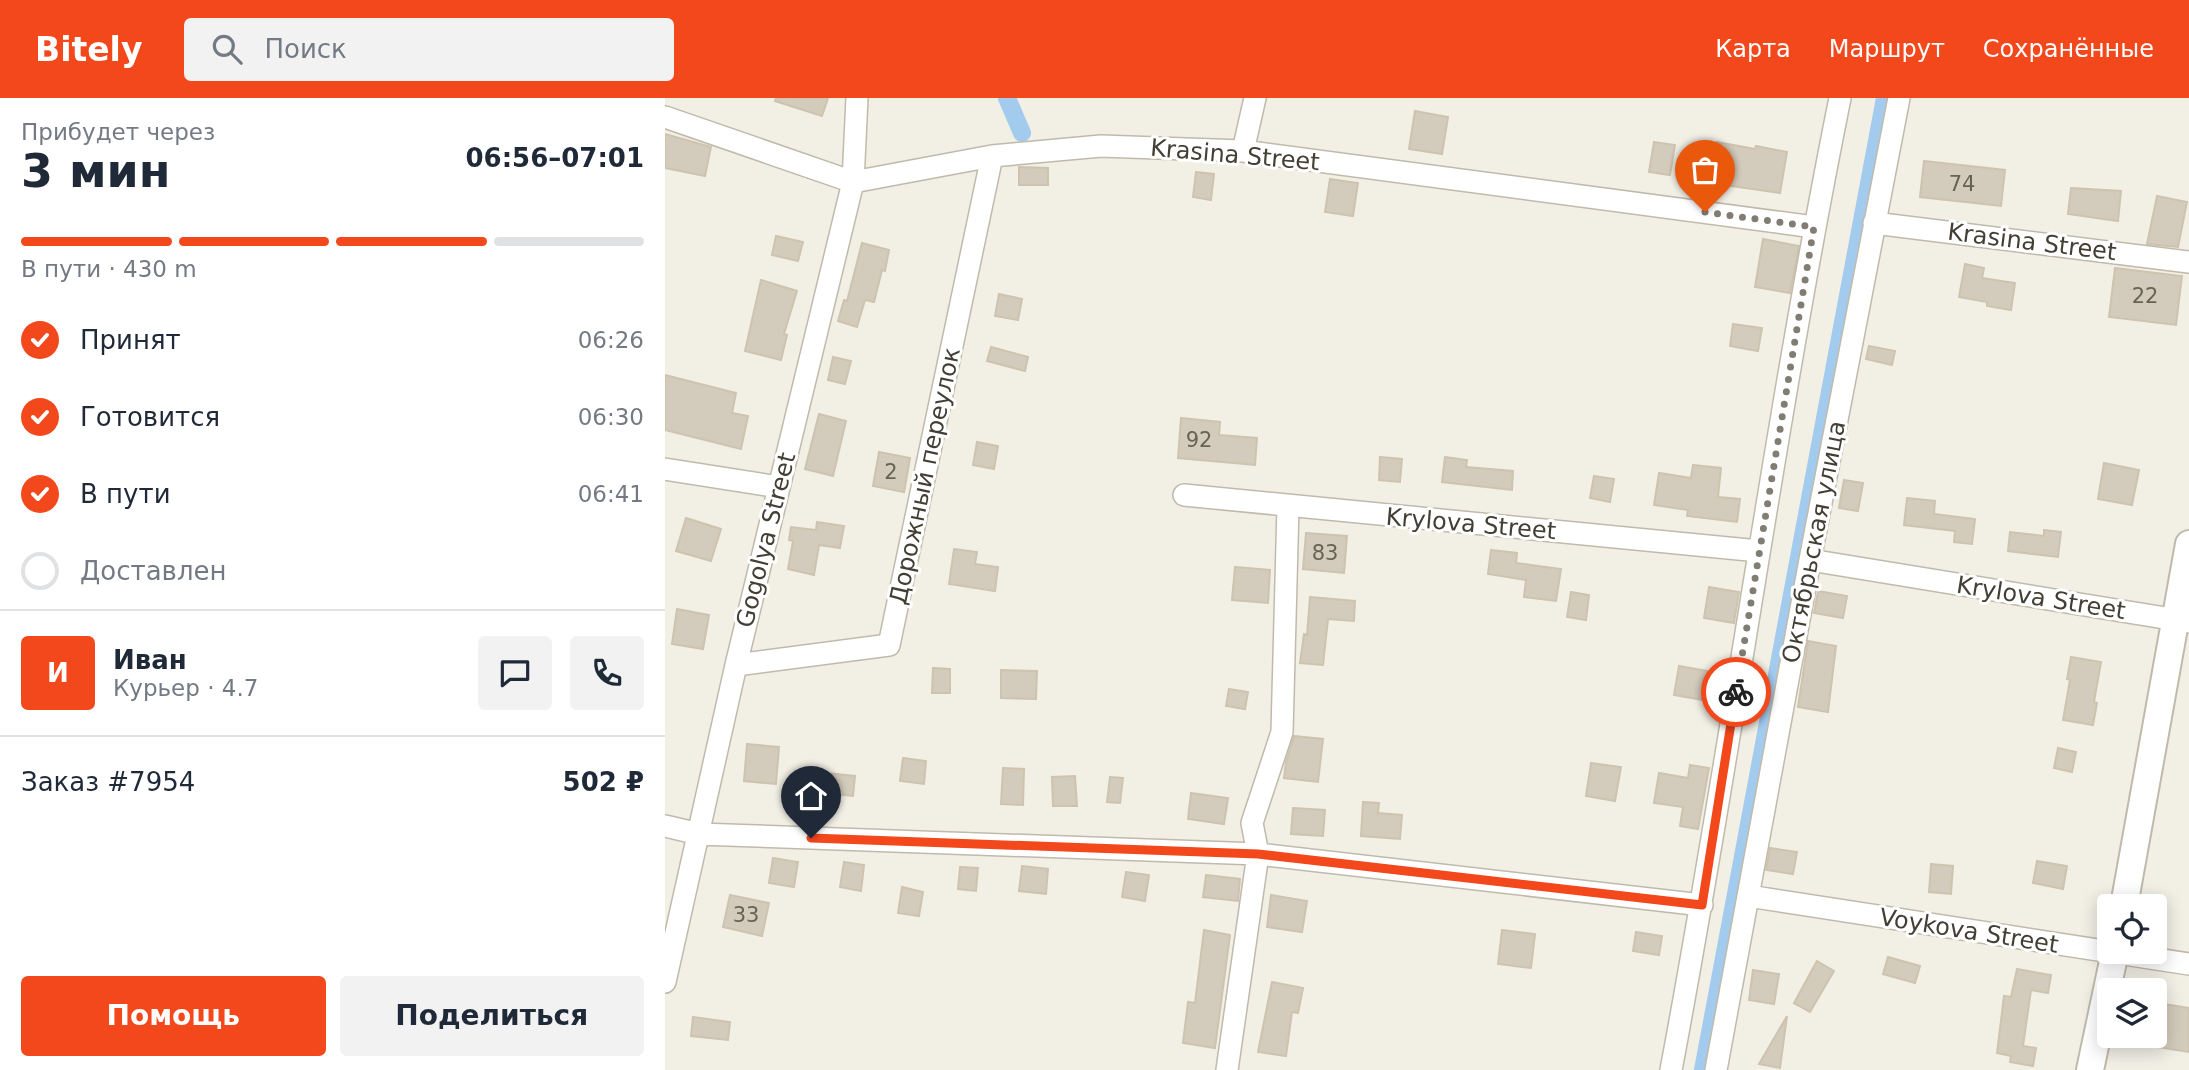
<!DOCTYPE html>
<html lang="ru">
<head>
<meta charset="utf-8">
<style>
	:root { --surface:#fff; --page:#f2f2f3; --text:#1f2937; --muted:#747a83; --line:#e0e1e3; --accent:#f3471c }
	body { margin:0; font-family:"DejaVu Sans",sans-serif; background:var(--page); color:var(--text); height:100vh; display:flex; flex-direction:column; font-size:26px; white-space:nowrap }
	* { box-sizing:border-box; margin:0 }
	p { font-size:23px; color:var(--muted) }
	.icon { flex:none; width:38px; height:38px; fill:none; stroke:currentColor; stroke-width:2; stroke-linecap:round; stroke-linejoin:round }
	.map { position:relative; flex:1; overflow:hidden }
	.panel { display:flex; flex-direction:column; background:var(--surface); width:665px }
	.panel>* { flex:none }
	.controls { position:absolute; left:1432px; top:796px; display:grid; gap:14px }
	.controls a { display:grid; place-items:center; width:70px; height:70px; border-radius:7px; background:var(--surface); box-shadow:0 4px 18px #0003; font-size:35px }
	.pin { position:absolute; display:grid; place-items:center; width:60px; height:60px; color:#fff; margin:-72px -30px; border-radius:50% 50% 50% 0; rotate:-45deg; box-shadow:0 0 7px #0007 }
	.pin .icon { rotate:45deg }
	.courier { position:absolute; display:grid; place-items:center; width:70px; height:70px; margin:-35px; border:5px solid #f3471c; border-radius:50%; background:#fff; color:#222; box-shadow:0 2px 9px #0007 }
	.summary em { font-style:normal; font-weight:700 }
	.summary div { display:flex; flex-direction:column-reverse }
	.summary { display:flex; align-items:center; justify-content:space-between; height:119px; padding:0 21px }
	h1 { font-size:46px; font-weight:700; line-height:52px }
	.bar { display:grid; grid-template-columns:repeat(4,1fr); gap:10px 7px; align-content:center; height:84px; padding:0 21px }
	.bar i { height:9px; border-radius:5px; background:var(--line) }
	.bar .on { background:var(--accent) }
	.bar p { grid-column:span 4 }
	.line { display:flex; align-items:center; gap:18px; padding:0 21px; border-top:2px solid var(--line) }
	.line div { flex:1 }
	.round { display:grid; place-items:center; flex:none; width:74px; height:74px; border-radius:7px; background:var(--page) }
	ol { padding:0 21px; list-style:none }
	li { display:flex; align-items:center; gap:21px; height:77px }
	li p { margin-inline-start:auto }
	li .icon { padding:7px; border-radius:50%; background:var(--accent); color:#fff; stroke-width:4 }
	li:last-child { color:var(--muted) }
	li i { width:38px; height:38px; border:4px solid var(--line); border-radius:50% }
	.primary-button { display:flex; gap:14px; margin-top:auto; padding:14px 21px }
	.primary-button a { flex:1; height:80px; border-radius:7px; background:var(--accent); color:#fff; font-size:28px; font-weight:700; line-height:80px; text-align:center }
	.primary-button a+a { background:var(--page); color:var(--text) }
	header { display:flex; align-items:center; gap:42px; box-sizing:border-box; height:98px; padding:0 35px; background:var(--accent); color:#fff }
	header strong { font-size:33px }
	nav { display:flex; gap:38px; margin-inline-start:auto; font-size:24px }
	.search { width:490px; height:63px; background:var(--page); display:flex; align-items:center; gap:18px; box-sizing:border-box; padding:0 24px; border-radius:7px; color:var(--muted); font-size:26px }
	main { display:flex; flex:1; min-height:0 }
	.map>svg:first-child { display:block }
	.lines { fill:none; stroke-linecap:round; stroke-linejoin:round }
	.canal { stroke:#a3cbee; stroke-width:18 }
	.building { fill:#d3cbbb; stroke:#cec3af; stroke-width:2 }
	.minor-casing { stroke:#c0baab; stroke-width:24 }
	.tertiary-casing { stroke:#c0baab; stroke-width:30 }
	.minor { stroke:#fff; stroke-width:21 }
	.tertiary { stroke:#fff; stroke-width:26 }
	.done { stroke:#817d73; stroke-width:7; stroke-dasharray:0 12.6 }
	.route { stroke:#f3471c; stroke-width:9 }
	.labels { text-anchor:middle; dominant-baseline:central; stroke-width:6; stroke-linejoin:round; paint-order:stroke }
	.number-label { font-size:21px; fill:#686256 }
	.street-label { font-size:24px; fill:#443f35; stroke:#fff }
</style>
</head>
<body>
<header>
<strong>Bitely</strong>
<div class="search"><svg class="icon" aria-label="search" viewBox="0 0 24 24"><circle cx="10" cy="10" r="6"/><path d="M15 15l6 6"/></svg>Поиск</div>
<nav><a>Карта</a><a>Маршрут</a><a>Сохранённые</a></nav>
</header>
<main>
<section class="panel">
<div class="summary"><div><h1>3 мин</h1><p>Прибудет через</p></div><em>06:56–07:01</em></div>
<div class="bar"><i class="on"></i><i class="on"></i><i class="on"></i><i></i><p>В пути · 430 m</p></div>
<ol>
<li><svg class="icon" aria-label="check" viewBox="0 0 24 24"><path d="M5 12l5 5 9-10"/></svg>Принят<p>06:26</p></li>
<li><svg class="icon" aria-label="check" viewBox="0 0 24 24"><path d="M5 12l5 5 9-10"/></svg>Готовится<p>06:30</p></li>
<li><svg class="icon" aria-label="check" viewBox="0 0 24 24"><path d="M5 12l5 5 9-10"/></svg>В пути<p>06:41</p></li>
<li><i></i>Доставлен</li>
</ol>
<div class="line" style="height:126px"><b class="round" style="background:var(--accent);color:#fff">И</b><div><b>Иван</b><p>Курьер · 4.7</p></div><a class="round"><svg class="icon" aria-label="chat" viewBox="0 0 24 24"><path d="M4 5h16v11H9l-5 4z"/></svg></a><a class="round"><svg class="icon" aria-label="phone" viewBox="0 0 24 24"><path d="M5 4h4l2 5-3 2q2 4 5 5l2-3 5 2v4C11 20 4 13 5 4z"/></svg></a></div>
<div class="line" style="height:91px"><div>Заказ #7954</div><b>502 ₽</b></div>
<div class="primary-button"><a>Помощь</a><a>Поделиться</a></div>
</section>
<div class="map">
<svg width="1524" height="972" viewBox="0 0 1524 972">
	<rect width="100%" height="100%" fill="#f2efe5"/>
	<g class="lines">
		<path class="canal" d="M342,0L357,35
			M1038,972L1220,0"/>
	</g>
	<path class="building" d="M111,0H163L157,18L110,3Z
		M750,13L783,19L777,56L744,51Z
		M0,36L46,49L40,78L0,70Z
		M989,44L1010,47L1005,77L984,74Z
		M1052,44L1090,51L1091,48L1122,54L1115,95L1045,85Z
		M1259,63L1340,72L1336,108L1255,99Z
		M354,69L383,70V87H354Z
		M531,74L549,76L546,102L528,99Z
		M665,81L693,85L688,118L660,114Z
		M1406,90L1456,93L1453,123L1403,116Z
		M1492,98L1522,104L1513,149L1482,146Z
		M111,138L138,144L133,163L107,157Z
		M1098,141L1134,148L1125,195L1090,189Z
		M197,145L224,152L220,173L217,172L209,204L200,202L192,229L173,223L179,202L182,203Z
		M1300,166L1319,170L1317,180L1350,185L1346,212L1322,208V204L1294,199Z
		M1450,170L1517,178L1511,227L1444,219Z
		M96,182L132,193L119,236L122,237L116,262L80,253Z
		M334,196L357,201L353,222L330,218Z
		M1068,226L1097,230L1093,253L1065,248Z
		M1204,248L1230,253L1227,267L1201,261Z
		M326,249L363,259L360,273L322,263Z
		M168,259L186,263L180,286L163,282Z
		M0,277L71,295L67,315L83,318L76,351L0,332Z
		M154,316L181,323L168,378L140,371Z
		M516,320L555,324L554,337L592,340L590,367L513,360Z
		M312,344L333,348L329,371L308,367Z
		M214,354L245,360L239,394L208,388Z
		M715,359L737,361L735,384L714,382Z
		M780,359L802,362L801,369L848,373L847,392L777,384Z
		M1439,365L1474,372L1467,407L1433,401Z
		M1028,367L1056,370L1053,399L1075,401L1072,424L1022,418L1023,412L989,407L994,375L1026,380Z
		M929,378L949,381L945,404L925,400Z
		M1179,382L1198,385L1193,413L1174,410Z
		M1242,400L1270,403L1269,416L1310,421L1307,446L1289,444L1290,433L1239,427Z
		M21,420L56,431L46,463L11,453Z
		M152,424L179,428L175,450L154,447L149,477L123,471L128,443L124,442L126,429L151,432Z
		M1379,432L1396,434L1393,459L1343,453L1345,434L1379,438Z
		M641,435L682,438L679,475L638,471Z
		M289,451L312,454L310,466L333,469L330,493L284,486Z
		M826,452L852,455L851,465L896,471L891,503L859,499L861,482L823,476Z
		M570,469L605,472L603,505L567,502Z
		M1044,489L1074,494L1069,525L1039,520Z
		M1153,493L1182,498L1178,520L1149,515Z
		M906,494L924,497L921,522L902,519Z
		M645,499L690,503L689,523L663,521L658,567L635,565L639,536L642,537Z
		M12,511L44,517L38,551L7,546Z
		M1143,543L1171,548L1163,614L1133,609Z
		M1406,559L1436,564L1429,604L1432,605L1428,627L1398,622L1405,582L1402,581Z
		M1014,568L1043,573L1038,602L1009,597Z
		M268,570L285,571V595H267Z
		M336,572L372,573L371,601L336,600Z
		M564,591L583,594L580,611L561,608Z
		M629,638L658,641L653,684L619,680L621,664Z
		M82,646L114,649L111,686L79,683Z
		M1393,650L1411,654L1407,674L1389,670Z
		M238,660L261,663L259,686L235,683Z
		M926,665L956,669L950,703L921,698Z
		M1025,667L1044,670L1033,731L1015,728L1018,709L989,705L994,675L1023,680Z
		M338,670L359,671L358,707L336,706Z
		M161,675L190,678L188,698L159,695Z
		M410,678L412,708H388L387,679Z
		M445,679L458,680L455,705L442,704Z
		M526,695L563,700L559,726L523,721Z
		M698,704L714,705L713,715L737,717L735,741L696,738Z
		M628,710L660,712L658,738L626,736Z
		M1105,750L1132,754L1128,776L1101,772Z
		M108,760L133,764L129,789L104,785Z
		M1372,763L1402,768L1398,791L1368,785Z
		M179,764L199,767L196,793L175,789Z
		M1266,766L1288,768L1286,796L1264,794Z
		M357,768L383,771L381,796L354,793Z
		M295,769L313,770L311,793L293,791Z
		M461,774L484,777L480,803L457,799Z
		M541,777L575,781L573,803L538,799Z
		M237,789L258,794L254,818L233,815Z
		M65,797L104,805L97,838L58,829Z
		M606,797L642,803L637,834L602,829Z
		M539,832L565,837L550,950L518,945L523,904L530,905Z
		M837,832L870,836L866,870L833,866Z
		M971,834L997,838L994,857L968,853Z
		M1223,859L1255,868L1250,885L1218,876Z
		M1152,863L1169,873L1145,914L1129,905Z
		M1352,871L1386,877L1383,895L1366,892L1358,948L1371,950L1368,968L1345,964L1346,958L1332,955L1339,898L1346,899Z
		M1088,872L1114,876L1109,906L1084,902Z
		M607,884L638,890L633,915L627,914L621,958L593,954Z
		M1499,906L1524,910V954L1492,949Z
		M1122,918L1115,970L1094,966Z
		M28,919L65,924L63,942L26,938Z"/>
	<g class="lines">
		<g class="minor-casing">
			<path id="minor" d="M0,19L188,84L327,58L436,48L578,53L1149,129
				M578,53L590,0
				M1209,125L1524,164
				M0,371L114,389
				M519,397L1094,453
				M1145,462L1524,524
				M71,567L224,547L327,58
				M0,728L34,736L593,756L1037,807
				M1083,798L1524,866
				M0,884L71,567L188,84L192,0
				M562,972L593,756L587,725L617,634L623,408
				M1006,972C1067,649 1110,323 1175,0
				M1051,972L1145,462L1234,0"/>
		</g>
		<g class="tertiary-casing">
			<path id="tertiary" d="M1459,808L1524,446
				M1425,972L1450,854"/>
		</g>
		<use href="#minor" class="minor"/>
		<use href="#tertiary" class="tertiary"/>
	</g>
	<g class="lines">
		<path class="done" d="M1040,114L1149,129L1071,594"/>
		<path class="route" d="M146,740L593,756L1037,807L1071,594"/>
	</g>
	<g class="labels">
		<g class="number-label">
			<text x="1297" y="86">74</text>
			<text x="1480" y="198">22</text>
			<text x="534" y="342">92</text>
			<text x="226" y="374">2</text>
			<text x="660" y="455">83</text>
			<text x="81" y="817">33</text>
		</g>
		<g class="street-label">
			<text transform="translate(570 57) rotate(5)">Krasina Street</text>
			<text transform="translate(1367 144) rotate(7)">Krasina Street</text>
			<text transform="translate(260 378) rotate(-78)">Дорожный переулок</text>
			<text transform="translate(806 426) rotate(5)">Krylova Street</text>
			<text transform="translate(101 442) rotate(-76)">Gogolya Street</text>
			<text transform="translate(1149 444) rotate(-79)">Октябрьская улица</text>
			<text transform="translate(1376 500) rotate(9)">Krylova Street</text>
			<text transform="translate(1304 833) rotate(9)">Voykova Street</text>
		</g>
	</g>
</svg>
<div class="controls">
<a><svg class="icon" aria-label="locate" viewBox="0 0 24 24"><circle cx="12" cy="12" r="6"/><path d="M12 2v4M12 18v4M2 12h4M18 12h4"/></svg></a>
<a><svg class="icon" aria-label="layers" viewBox="0 0 24 24"><path d="M12 4l9 5-9 5-9-5zM3 14l9 5 9-5"/></svg></a>
</div>
<div class="pin" style="left:1040px;top:114px;background:#ea580c"><svg class="icon" aria-label="bag" viewBox="0 0 24 24"><path d="M5 8h14l-1 12H6zM9 8a3 3 0 0 1 6 0"/></svg></div>
<div class="pin" style="left:146px;top:740px;background:#1f2937"><svg class="icon" aria-label="home" viewBox="0 0 24 24"><path d="M3 11l9-7 9 7M6 9v11h12V9"/></svg></div>
<div class="courier" style="left:1071px;top:594px"><svg class="icon" aria-label="bike" viewBox="0 0 24 24"><circle cx="6" cy="16" r="4"/><circle cx="18" cy="16" r="4"/><path d="M6 16l4-8h5l3 8M10 8l3 8H6M13 5h3"/></svg></div>
</div>
</main>
</body>
</html>
